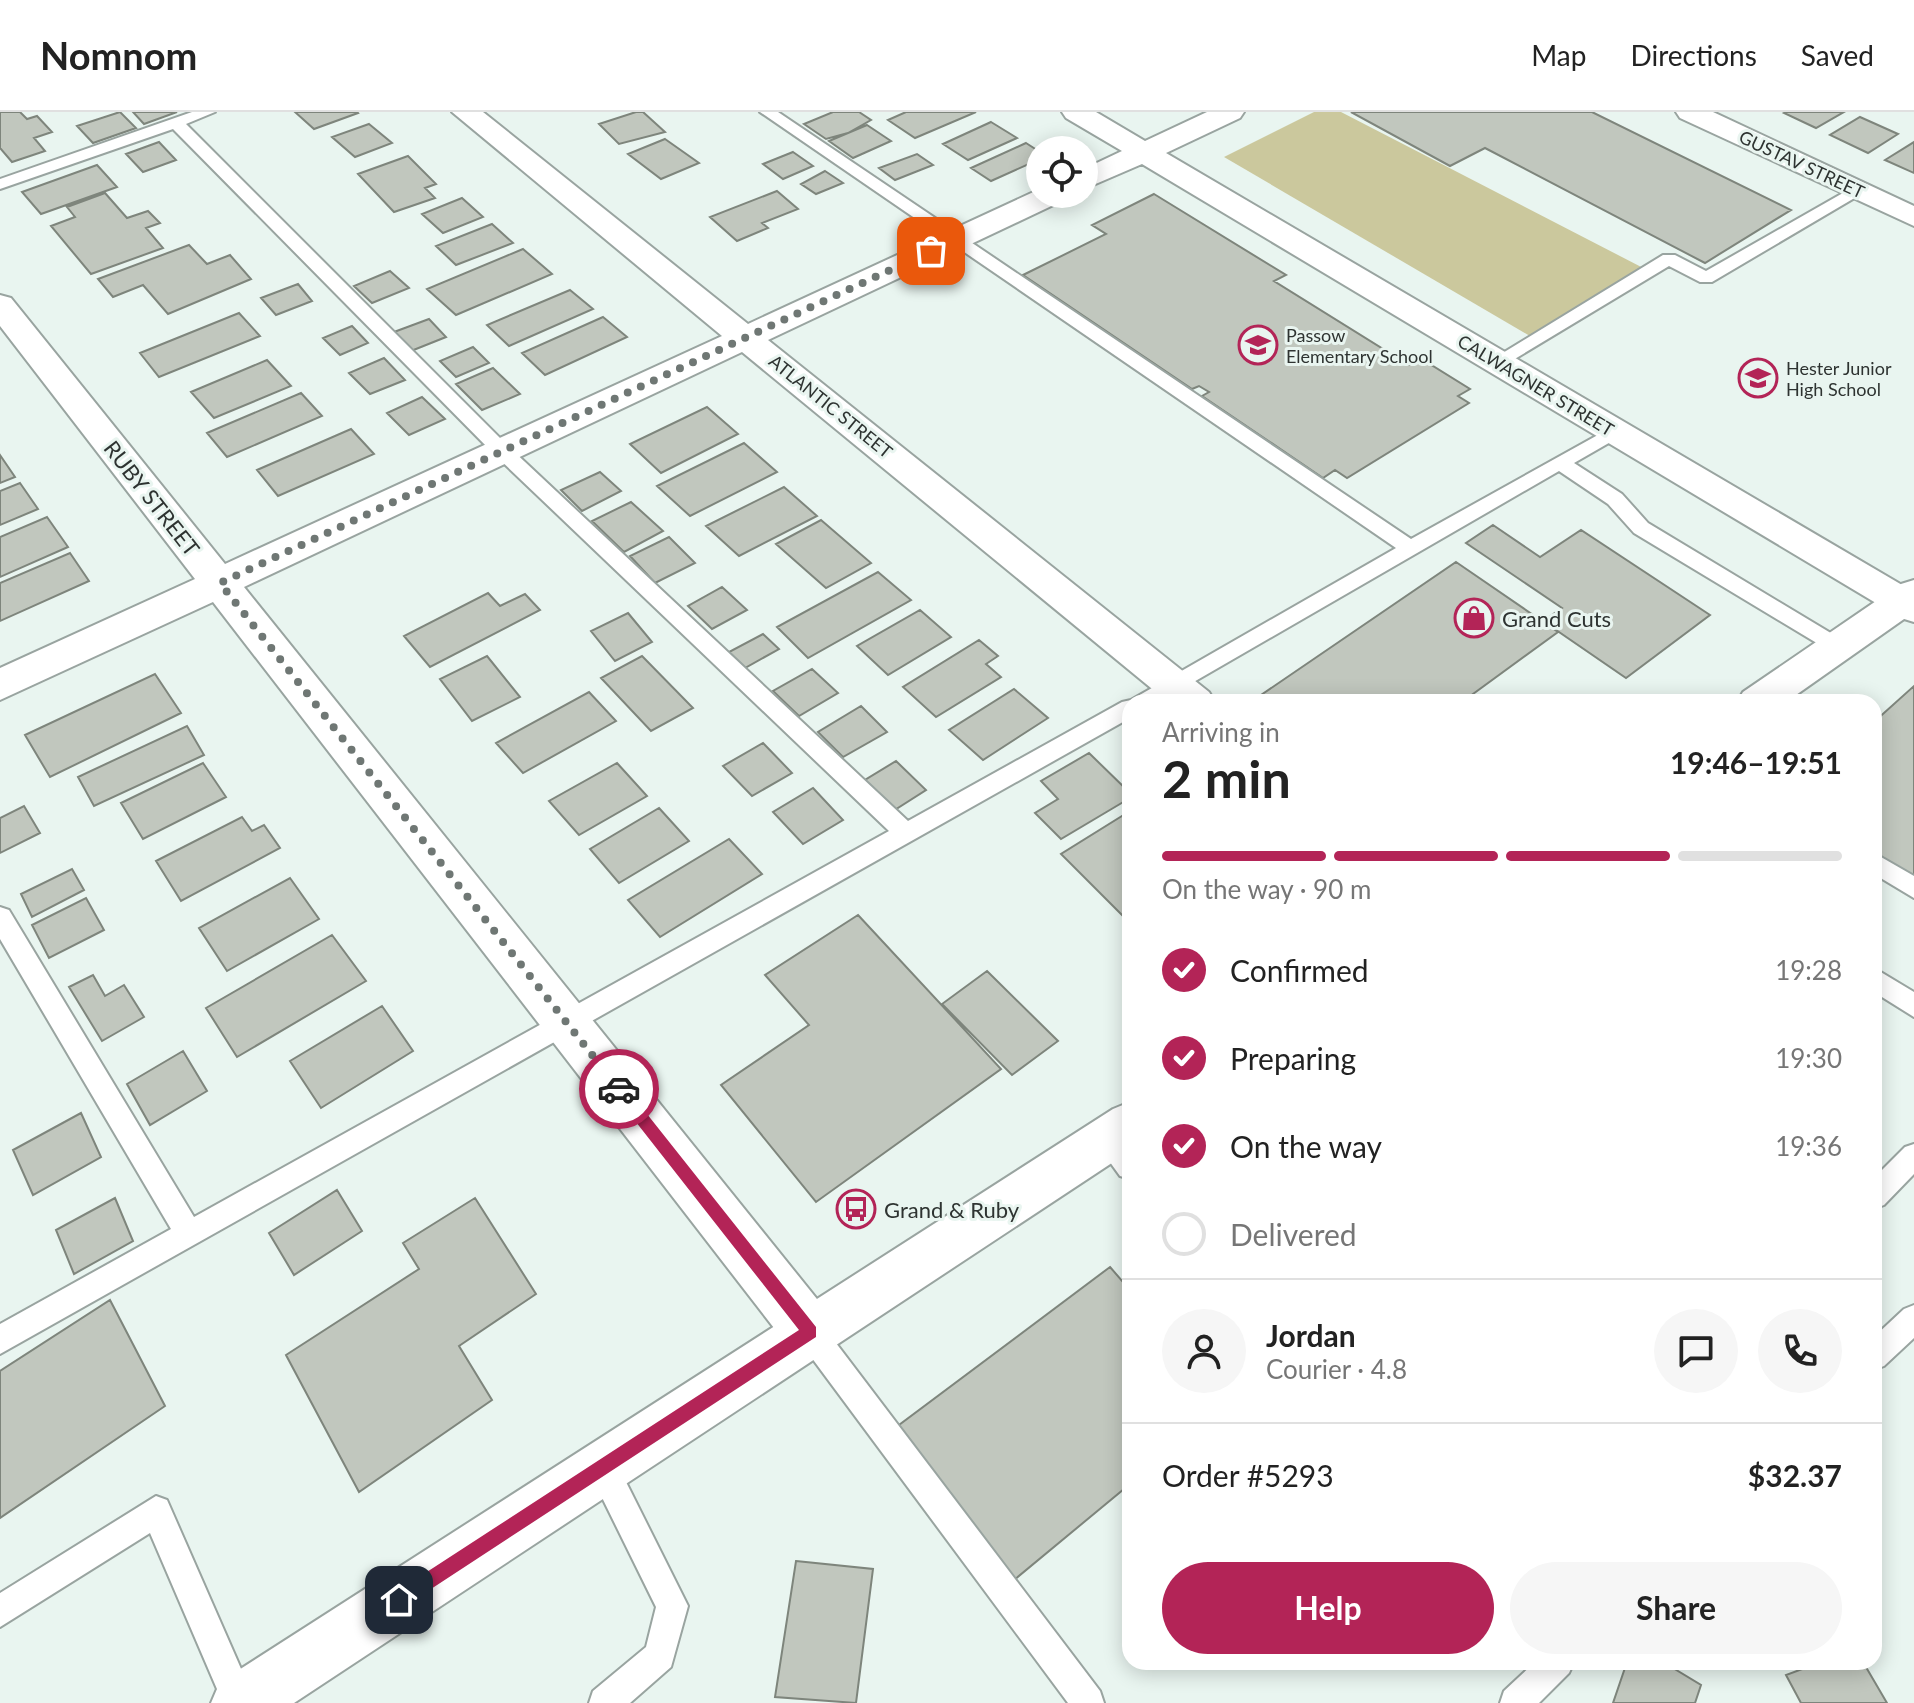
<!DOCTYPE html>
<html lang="en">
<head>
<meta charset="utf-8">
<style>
	:root { --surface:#fff; --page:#f6f6f6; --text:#222; --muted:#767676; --line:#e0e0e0; --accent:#b32457 }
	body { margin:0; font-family:Lato,sans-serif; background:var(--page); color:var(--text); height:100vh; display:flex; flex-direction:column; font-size:30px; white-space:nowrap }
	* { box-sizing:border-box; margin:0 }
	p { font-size:26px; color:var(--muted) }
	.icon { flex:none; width:44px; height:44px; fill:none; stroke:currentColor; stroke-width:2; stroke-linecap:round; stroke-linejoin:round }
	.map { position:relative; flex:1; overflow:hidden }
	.drawer { position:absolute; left:1122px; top:582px; width:760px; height:976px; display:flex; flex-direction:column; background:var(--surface); border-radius:24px; box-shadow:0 4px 20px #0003 }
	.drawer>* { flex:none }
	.controls { position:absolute; left:1026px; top:24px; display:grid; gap:16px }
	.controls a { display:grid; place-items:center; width:72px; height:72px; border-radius:50%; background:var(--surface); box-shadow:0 4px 20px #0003; font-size:40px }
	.pin { position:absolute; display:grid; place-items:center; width:68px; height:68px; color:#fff; margin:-34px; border-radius:16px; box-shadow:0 4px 12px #0006 }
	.courier { position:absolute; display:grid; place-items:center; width:80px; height:80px; margin:-40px; border:6px solid #b32457; border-radius:50%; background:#fff; color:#222; box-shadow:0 2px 10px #0007 }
	.headline em { font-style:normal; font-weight:700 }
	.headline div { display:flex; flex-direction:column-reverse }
	.headline { display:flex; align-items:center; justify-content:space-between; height:136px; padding:0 40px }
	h1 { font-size:52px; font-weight:700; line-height:60px }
	.bar { display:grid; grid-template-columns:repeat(4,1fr); gap:12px 8px; align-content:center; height:96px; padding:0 40px }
	.bar i { height:10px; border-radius:6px; background:var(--line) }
	.bar .on { background:var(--accent) }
	.bar p { grid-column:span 4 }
	.line { display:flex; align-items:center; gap:20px; padding:0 40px; border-top:2px solid var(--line) }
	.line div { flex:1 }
	.round { display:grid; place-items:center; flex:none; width:84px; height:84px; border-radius:42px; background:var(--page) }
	ol { padding:0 40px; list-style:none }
	li { display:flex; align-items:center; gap:24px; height:88px }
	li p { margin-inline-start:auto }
	li .icon { padding:8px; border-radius:50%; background:var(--accent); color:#fff; stroke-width:4 }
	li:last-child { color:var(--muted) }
	li i { width:44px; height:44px; border:4px solid var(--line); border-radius:50% }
	.primary-button { display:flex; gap:16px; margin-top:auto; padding:16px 40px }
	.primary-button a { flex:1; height:92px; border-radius:48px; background:var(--accent); color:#fff; font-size:32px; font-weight:700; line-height:92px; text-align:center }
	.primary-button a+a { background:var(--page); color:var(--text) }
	header { display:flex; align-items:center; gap:48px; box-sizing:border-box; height:112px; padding:0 40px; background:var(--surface); border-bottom:2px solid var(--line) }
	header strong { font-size:38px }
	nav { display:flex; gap:44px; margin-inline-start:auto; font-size:28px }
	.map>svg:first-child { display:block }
	.green { fill:#cbc89d }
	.building { fill:#c1c7be; stroke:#7e857c; stroke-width:2 }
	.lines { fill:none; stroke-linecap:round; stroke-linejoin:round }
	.lane-casing { stroke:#99a4a0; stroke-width:4 }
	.street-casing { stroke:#99a4a0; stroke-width:4 }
	.secondary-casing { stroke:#99a4a0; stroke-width:4 }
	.lane { fill:#fff; fill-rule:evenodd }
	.street { fill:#fff; fill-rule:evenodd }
	.secondary { fill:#fff; fill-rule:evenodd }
	.route { fill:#b32457 }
	.done { stroke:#6f7774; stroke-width:8; stroke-dasharray:0 14.4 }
	.labels { text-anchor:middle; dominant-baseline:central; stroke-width:6; stroke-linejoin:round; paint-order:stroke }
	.far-street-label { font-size:18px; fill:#2e3331; stroke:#e9f5f0 }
	.far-poi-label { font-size:18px; fill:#2e3331; stroke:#e9f5f0; text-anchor:start }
	.street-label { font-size:22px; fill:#2e3331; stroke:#e9f5f0 }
	.poi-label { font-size:22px; fill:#2e3331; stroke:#e9f5f0; text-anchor:start }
</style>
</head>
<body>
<header>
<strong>Nomnom</strong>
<nav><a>Map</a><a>Directions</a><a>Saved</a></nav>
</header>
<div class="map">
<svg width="1914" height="1591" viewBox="0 0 1914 1591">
	<rect width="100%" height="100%" fill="#e9f5f0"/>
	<path class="green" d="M1314,0H1341L1649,159L1535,227L1224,45Z"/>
	<path class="building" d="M0,0H20L27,7L37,4L52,20L34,26L45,39L12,50L0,36Z
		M120,0L136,16L93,31L77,14Z
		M133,0H177L144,12Z
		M295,0H357L358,1L314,17Z
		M636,0H643L665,20L619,32L599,12Z
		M833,0H859L871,8L848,21L826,27L804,12Z
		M906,0H976L915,26L888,8Z
		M1351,0H1592L1791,98L1705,151L1485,36L1450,54Z
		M1786,0H1844L1816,16L1784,1Z
		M1860,5L1898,22L1868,41L1830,23Z
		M991,10L1017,26L968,48L943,32Z
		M369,12L392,31L355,45L332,25Z
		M867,13L891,29L853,46L829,29Z
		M665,27L699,51L661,67L628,42Z
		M159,30L176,48L143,60L126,42Z
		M1914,30V61L1885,48Z
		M1026,31L1040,40V47L991,69L971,56Z
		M793,40L813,54L783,67L763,52Z
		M917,42L933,53L895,68L879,56Z
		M408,44L436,72L425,76L435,86L394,100L358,62Z
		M97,53L117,75L41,102L22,80Z
		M825,59L843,71L816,82L801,72Z
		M777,79L798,97L762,111L768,116L737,129L710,105Z
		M105,81L127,106L148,99L160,111L146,116L163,136L91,162L51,114L75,105L67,95Z
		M1154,82L1286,163L1274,169L1409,253L1420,246L1470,277L1458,284L1469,291L1347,366L1335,358L1323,366L1202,284L1209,280L1199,274L1192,277L1023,163L1106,122L1092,113Z
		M462,86L483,105L443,121L422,102Z
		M492,112L513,131L456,153L436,134Z
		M189,133L207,152L230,143L251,167L168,202L143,173L113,185L98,167Z
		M523,137L552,162L456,203L427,177Z
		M390,159L409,176L372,191L354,174Z
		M298,172L312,189L276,203L261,186Z
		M570,178L593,197L509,234L487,213Z
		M239,201L260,224L159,265L140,241Z
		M603,205L627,225L545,263L522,241Z
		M429,207L446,225L411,239L394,220Z
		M352,214L368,231L340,243L323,226Z
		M473,235L489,251L456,265L440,249Z
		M384,246L405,268L370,282L349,261Z
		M267,248L291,274L214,306L191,280Z
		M493,256L520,282L482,298L456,272Z
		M301,281L322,304L227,345L207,321Z
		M422,285L445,307L409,323L387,301Z
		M707,295L738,322L661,361L630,332Z
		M351,317L374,342L278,384L257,358Z
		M744,331L777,360L690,404L657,374Z
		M0,343L15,365L0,371Z
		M600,360L621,379L582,399L561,378Z
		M20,371L38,397L0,413V379Z
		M784,375L817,404L739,444L706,414Z
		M631,390L663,419L624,440L592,409Z
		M47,405L68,435L0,465V425Z
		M821,408L871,451L826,476L776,432Z
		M1493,413L1540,445L1581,418L1710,503L1626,566L1543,509L1562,496L1466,431Z
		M669,425L695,451L655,471L630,444Z
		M70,441L89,469L0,509V471Z
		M1456,450L1558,520L1462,590H1271L1261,583Z
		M878,460L911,488L808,546L777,515Z
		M722,475L747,498L712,517L688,494Z
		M488,481L500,494L525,482L540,498L430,555L404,524Z
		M920,498L951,525L888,563L857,534Z
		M628,501L652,530L615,549L591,519Z
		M763,522L779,537L745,556L729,540Z
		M979,528L998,544L986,552L1001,565L936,605L903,575Z
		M487,544L520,585L472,609L440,567Z
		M642,544L693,596L651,619L601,566Z
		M812,557L838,581L799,604L773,579Z
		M155,562L181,601L50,665L25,623Z
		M1914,574V768L1874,742V610Z
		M1014,577L1048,606L983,648L949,618Z
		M589,580L616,609L523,661L496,631Z
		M861,594L887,620L843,645L818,620Z
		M187,614L204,643L94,694L78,665Z
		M763,631L792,661L752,684L723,654Z
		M1089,641L1130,681V686L1061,727L1035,701L1058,687L1041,669Z
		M896,649L926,678L890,701L860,671Z
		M203,651L226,685L143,727L121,691Z
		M617,651L647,684L579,723L549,689Z
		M813,676L843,708L803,732L773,700Z
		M24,694L40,721L0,741V706Z
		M659,696L689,729L619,771L590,737Z
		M1130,699V811L1061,742Z
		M242,705L252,719L264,713L280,736L181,789L156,749Z
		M729,727L762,762L660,825L628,788Z
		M72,757L84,778L32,805L21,782Z
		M290,766L319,807L227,859L199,816Z
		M86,786L104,818L49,846L32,813Z
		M858,803L1001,957L816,1090L721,973L809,913L765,863Z
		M332,823L366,869L237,945L206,896Z
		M987,859L1058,929L1012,963L942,892Z
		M93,863L105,884L124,873L144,905L102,929L69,875Z
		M382,894L413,939L321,996L290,949Z
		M183,939L207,979L150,1013L127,972Z
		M81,1001L101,1045L33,1083L13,1038Z
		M337,1078L362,1119L294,1163L269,1121Z
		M115,1086L133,1129L74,1162L56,1118Z
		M475,1086L536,1182L459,1234L492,1288L359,1380L286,1243L419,1157L403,1131Z
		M1110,1155L1130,1178V1372L1008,1473L895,1316Z
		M110,1188L165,1294L0,1406V1259Z
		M796,1449L873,1457L856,1591L775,1585Z
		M1627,1550H1663L1701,1573L1695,1591H1613Z
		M1821,1550H1863L1887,1591H1801L1786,1563Z"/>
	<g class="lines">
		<g class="lane-casing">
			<path id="lane" d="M192,0H215L186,12L509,335L908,709L1122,590L1131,588L1396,436L760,0H778L1411,427L1614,314L1621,316L1623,320L1621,324L1574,351L1622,382L1648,411L1844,529L1848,534L1844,539H1830L1634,421L1608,392L1559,359L1159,590H1130V606L0,1242V1212L171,1117L0,827V795L9,798L194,1105L889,719L495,343L173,17L0,77V67Z
				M1857,73L1863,75V81L1712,170H1700L1669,154L1503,254L1497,256L1488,250L1663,143H1675L1706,159Z
				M1874,741L1914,764V786L1874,762Z
				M1874,856L1914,880V905L1874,880Z
				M1107,1016L1116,1019L1130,1035V1067L1120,1064L1094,1028L1098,1019Z
				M1914,1032V1062L1884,1093L1874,1097V1066L1905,1035Z
				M1914,1193V1226L1884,1254L1874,1258V1225L1904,1197Z
				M810,1206L820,1210L1100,1579L1104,1591H1068L800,1230L796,1220L800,1210Z
				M602,1340L613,1344L688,1494L671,1555L630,1591H589L593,1579L646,1535L656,1495L587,1355L591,1344Z
				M156,1384L167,1388L256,1591H223L150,1421L0,1515V1481Z
				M1535,1550H1574L1569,1561L1539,1591H1500L1504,1579Z"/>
		</g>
		<g class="street-casing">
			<path id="street" d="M452,0H483L748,212L1040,77V82H1069L1064,88L768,228L1209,580L1215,590H1168L742,240L244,475L829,1202L836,1220L829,1238L810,1246L791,1238L213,490L0,588V556L195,467L0,214V183L11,186L225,452L722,224Z
				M1062,0H1096L1145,29L1207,0H1244L1240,6L1166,41L1914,480V510L1901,506L1142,52L1084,77V57L1122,39L1066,6Z
				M1676,0H1713L1914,94V114L1680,6Z"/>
		</g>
		<g class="secondary-casing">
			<path id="secondary" d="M1914,468V500L1786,590H1737L1743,580L1901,472Z
				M1130,990V1039L294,1591H211L220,1570L1113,997Z"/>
		</g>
		<use href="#lane" class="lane"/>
		<use href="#street" class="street"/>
		<use href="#secondary" class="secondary"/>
	</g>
	<path class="route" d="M619,971L624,973L816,1215V1225L405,1494L399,1497L393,1494L391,1488L393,1482L799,1218L614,982V973Z"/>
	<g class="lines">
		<path class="done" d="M619,977L220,471L931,139"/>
	</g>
	<defs>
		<g id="school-ring" transform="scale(2)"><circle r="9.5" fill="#e9f5f0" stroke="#b32457" stroke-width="1.5"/><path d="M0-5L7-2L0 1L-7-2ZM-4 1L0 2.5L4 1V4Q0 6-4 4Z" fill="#b32457"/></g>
		<g id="shop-ring" transform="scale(2)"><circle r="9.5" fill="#e9f5f0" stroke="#b32457" stroke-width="1.5"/><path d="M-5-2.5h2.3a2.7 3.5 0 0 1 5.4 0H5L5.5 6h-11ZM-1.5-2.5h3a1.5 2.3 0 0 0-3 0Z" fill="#b32457"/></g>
		<g id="bus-ring" transform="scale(2)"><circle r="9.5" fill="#e9f5f0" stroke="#b32457" stroke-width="1.5"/><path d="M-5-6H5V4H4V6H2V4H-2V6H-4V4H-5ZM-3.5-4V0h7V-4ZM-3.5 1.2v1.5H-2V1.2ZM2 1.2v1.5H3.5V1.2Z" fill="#b32457"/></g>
	</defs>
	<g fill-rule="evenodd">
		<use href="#school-ring" x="1258" y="233"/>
		<use href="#school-ring" x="1758" y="266"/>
		<use href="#shop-ring" x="1474" y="506"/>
		<use href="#bus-ring" x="856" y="1097"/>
	</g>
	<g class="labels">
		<g class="far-street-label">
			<text transform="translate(1802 52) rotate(25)">GUSTAV STREET</text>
			<text transform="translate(1536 273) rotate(31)">CALWAGNER STREET</text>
			<text transform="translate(831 294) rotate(39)">ATLANTIC STREET</text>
		</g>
		<g class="far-poi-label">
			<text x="1286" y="223">Passow<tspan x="1286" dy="21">Elementary School</tspan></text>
			<text x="1786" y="256">Hester Junior<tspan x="1786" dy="21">High School</tspan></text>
		</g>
		<g class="street-label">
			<text transform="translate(152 386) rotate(52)">RUBY STREET</text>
		</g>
		<g class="poi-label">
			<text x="1502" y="506">Grand Cuts</text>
			<text x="884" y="1097">Grand &amp; Ruby</text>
		</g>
	</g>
</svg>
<div class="controls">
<a><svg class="icon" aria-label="locate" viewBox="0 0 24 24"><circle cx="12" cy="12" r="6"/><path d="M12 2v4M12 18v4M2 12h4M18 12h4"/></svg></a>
</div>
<div class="pin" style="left:931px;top:139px;background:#ea580c"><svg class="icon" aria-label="bag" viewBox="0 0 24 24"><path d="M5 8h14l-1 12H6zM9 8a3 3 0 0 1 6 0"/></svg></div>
<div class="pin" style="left:399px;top:1488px;background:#1f2937"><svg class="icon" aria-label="home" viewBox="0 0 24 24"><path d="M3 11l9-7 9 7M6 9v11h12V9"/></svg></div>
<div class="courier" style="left:619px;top:977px"><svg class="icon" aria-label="car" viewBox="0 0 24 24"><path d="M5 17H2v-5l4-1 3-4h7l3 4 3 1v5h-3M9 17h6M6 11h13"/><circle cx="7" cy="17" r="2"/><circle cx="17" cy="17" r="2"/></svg></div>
<section class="drawer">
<div class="headline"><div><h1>2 min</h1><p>Arriving in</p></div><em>19:46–19:51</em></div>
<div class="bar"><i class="on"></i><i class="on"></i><i class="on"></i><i></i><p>On the way · 90 m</p></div>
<ol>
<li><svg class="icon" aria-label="check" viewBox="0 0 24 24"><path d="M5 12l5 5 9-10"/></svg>Confirmed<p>19:28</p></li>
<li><svg class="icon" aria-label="check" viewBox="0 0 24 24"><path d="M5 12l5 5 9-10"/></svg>Preparing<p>19:30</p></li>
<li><svg class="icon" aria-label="check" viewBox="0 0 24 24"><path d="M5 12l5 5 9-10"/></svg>On the way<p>19:36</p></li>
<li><i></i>Delivered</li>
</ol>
<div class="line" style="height:144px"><a class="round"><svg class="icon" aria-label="person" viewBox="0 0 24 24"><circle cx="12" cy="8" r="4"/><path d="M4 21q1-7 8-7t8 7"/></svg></a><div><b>Jordan</b><p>Courier · 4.8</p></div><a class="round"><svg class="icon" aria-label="chat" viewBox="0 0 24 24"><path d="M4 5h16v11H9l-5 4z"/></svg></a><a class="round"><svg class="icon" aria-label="phone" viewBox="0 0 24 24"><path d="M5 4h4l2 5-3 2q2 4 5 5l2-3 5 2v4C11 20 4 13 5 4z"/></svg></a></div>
<div class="line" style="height:104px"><div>Order #5293</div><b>$32.37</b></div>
<div class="primary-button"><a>Help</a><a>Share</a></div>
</section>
</div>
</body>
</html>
